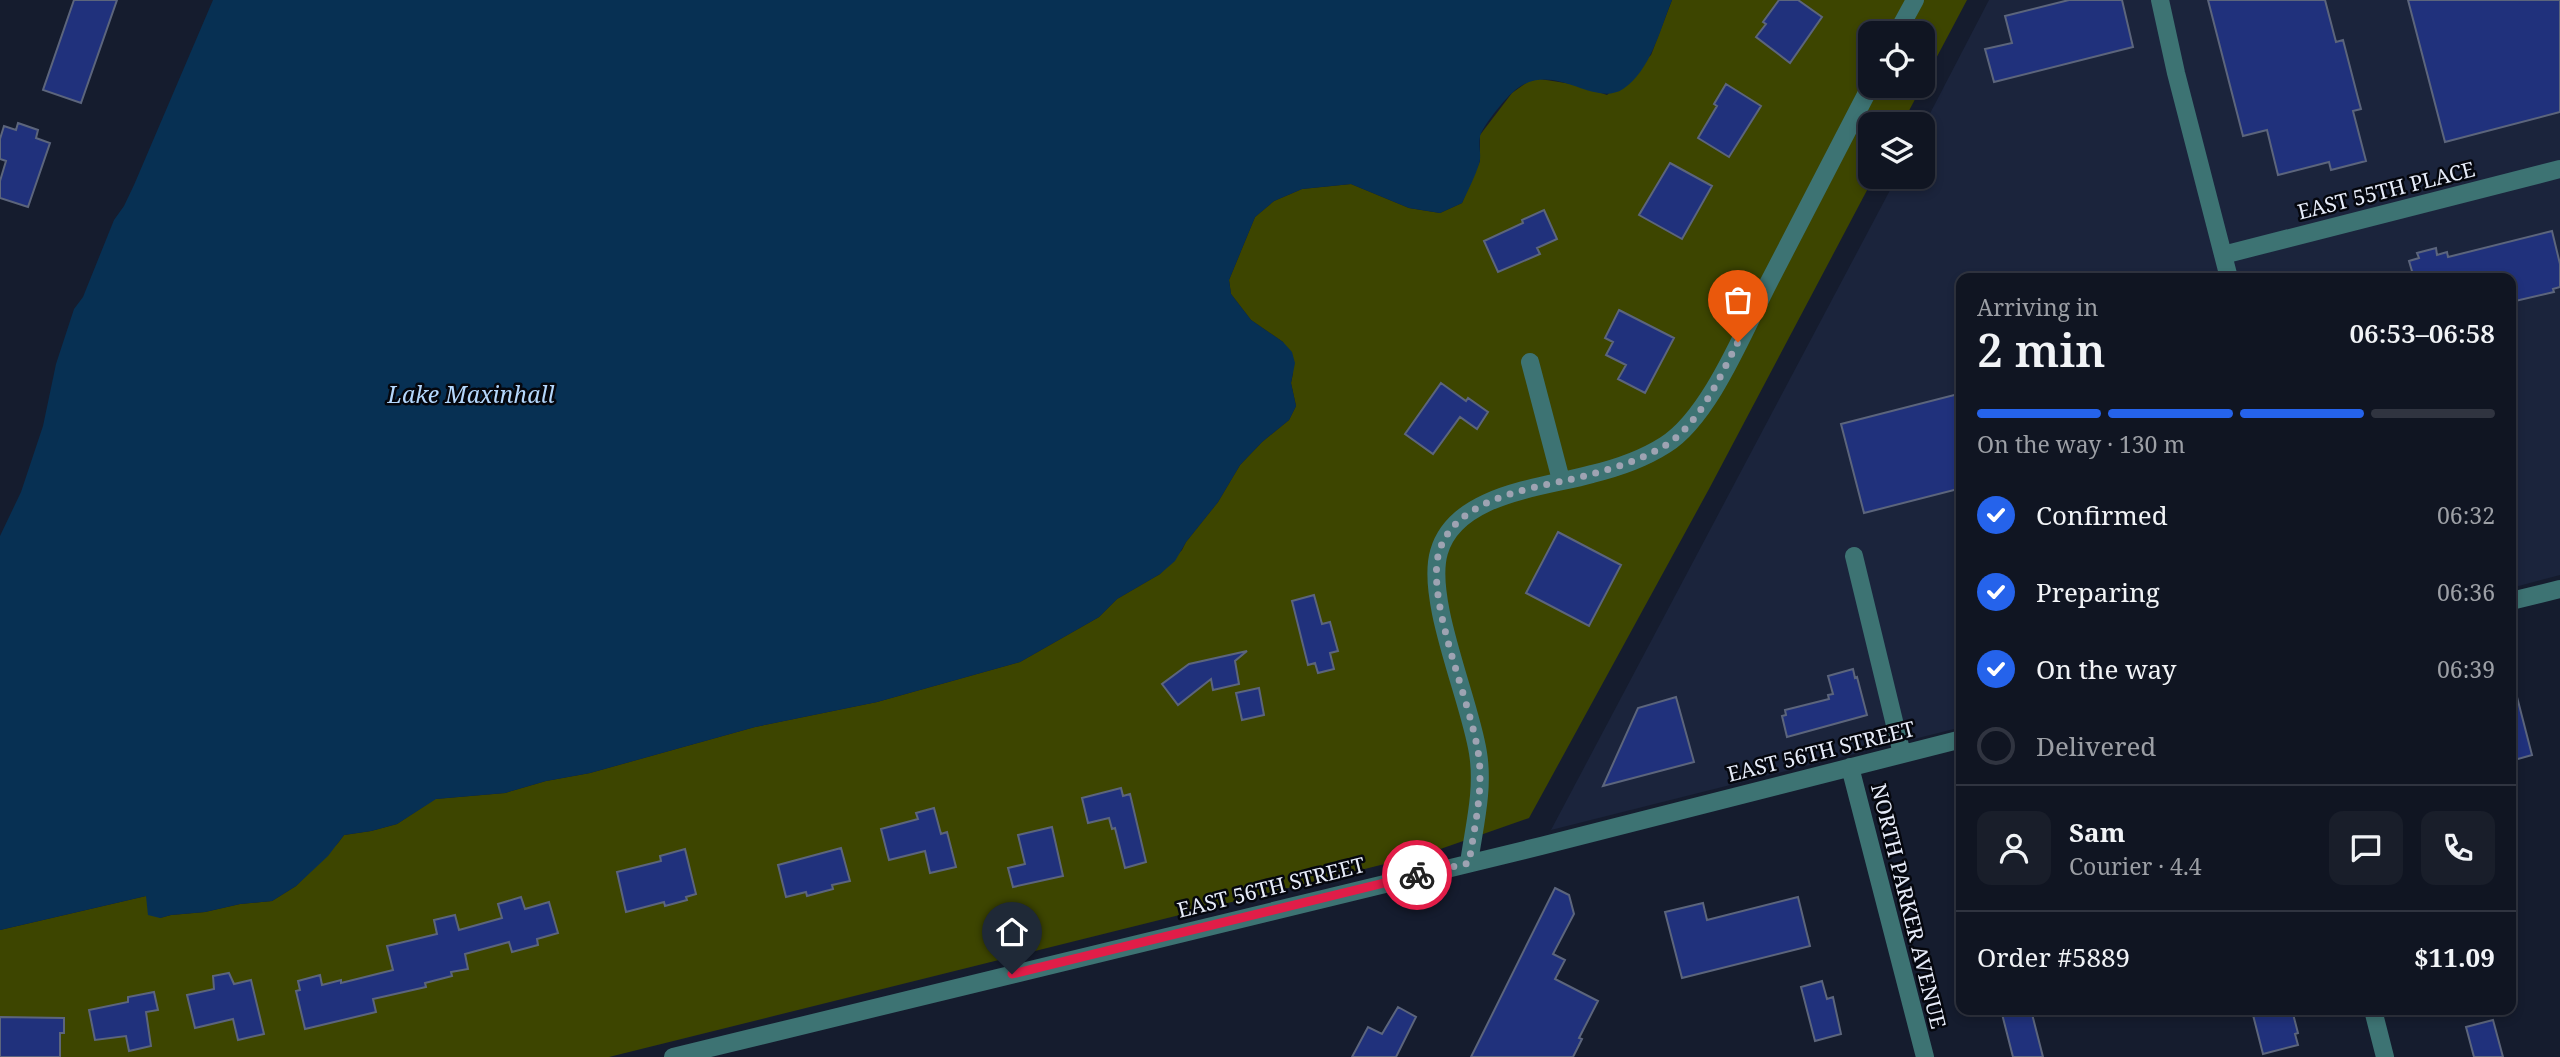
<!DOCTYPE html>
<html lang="en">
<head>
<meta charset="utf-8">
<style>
	:root { --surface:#101522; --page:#191e2a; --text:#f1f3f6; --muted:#9c9fa5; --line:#303440; --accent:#2563eb }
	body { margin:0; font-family:"Noto Serif",serif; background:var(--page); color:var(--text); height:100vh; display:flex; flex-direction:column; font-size:26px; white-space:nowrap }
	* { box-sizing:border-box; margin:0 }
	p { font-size:23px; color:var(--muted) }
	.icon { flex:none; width:38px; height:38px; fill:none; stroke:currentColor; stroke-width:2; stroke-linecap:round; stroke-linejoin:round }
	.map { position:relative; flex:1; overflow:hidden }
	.drawer { position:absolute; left:1956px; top:273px; width:560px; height:742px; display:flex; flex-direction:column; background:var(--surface); border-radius:14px; box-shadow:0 4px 10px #0003,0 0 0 2px var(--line) }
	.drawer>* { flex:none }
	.controls { position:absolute; left:1858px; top:21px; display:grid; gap:14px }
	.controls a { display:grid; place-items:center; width:77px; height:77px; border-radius:14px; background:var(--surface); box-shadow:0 4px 10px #0003,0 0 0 2px var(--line); font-size:35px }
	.pin { position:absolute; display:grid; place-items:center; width:60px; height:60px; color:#fff; margin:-72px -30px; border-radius:50% 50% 50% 0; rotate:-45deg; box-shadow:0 0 7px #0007 }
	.pin .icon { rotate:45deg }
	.courier { position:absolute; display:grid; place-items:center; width:70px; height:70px; margin:-35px; border:5px solid #e11d48; border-radius:50%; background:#fff; color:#222; box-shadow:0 2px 9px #0007 }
	.head em { font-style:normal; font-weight:600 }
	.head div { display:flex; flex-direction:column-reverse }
	.head { display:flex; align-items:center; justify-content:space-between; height:119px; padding:0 21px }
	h1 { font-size:46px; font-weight:600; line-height:52px }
	.bar { display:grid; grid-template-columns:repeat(4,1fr); gap:10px 7px; align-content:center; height:84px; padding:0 21px }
	.bar i { height:9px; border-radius:5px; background:var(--line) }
	.bar .active { background:var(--accent) }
	.bar p { grid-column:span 4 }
	.line { display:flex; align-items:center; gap:18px; padding:0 21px; border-top:2px solid var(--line) }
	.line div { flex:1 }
	.round { display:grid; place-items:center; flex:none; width:74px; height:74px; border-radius:14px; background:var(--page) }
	ol { padding:0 21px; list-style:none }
	li { display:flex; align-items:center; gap:21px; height:77px }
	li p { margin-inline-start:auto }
	li .icon { padding:7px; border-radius:50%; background:var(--accent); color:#fff; stroke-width:4 }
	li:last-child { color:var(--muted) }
	li i { width:38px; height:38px; border:4px solid var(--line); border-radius:50% }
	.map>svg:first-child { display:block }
	.built { fill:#1b243c }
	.green { fill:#3d4500 }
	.water { fill:#073053 }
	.building { fill:#20317c; stroke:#5c657c; stroke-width:2 }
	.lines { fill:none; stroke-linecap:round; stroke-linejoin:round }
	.minor { stroke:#3d7373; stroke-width:18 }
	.done { stroke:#9ea3b2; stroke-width:7; stroke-dasharray:0 12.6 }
	.route { stroke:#e11d48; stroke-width:9 }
	.labels { text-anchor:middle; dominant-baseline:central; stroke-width:5; stroke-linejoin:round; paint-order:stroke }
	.street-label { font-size:21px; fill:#e7ecf9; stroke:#05070e }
	.water-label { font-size:23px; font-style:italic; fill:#b4d7fc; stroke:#05070e }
</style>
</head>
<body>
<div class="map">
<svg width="2560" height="1057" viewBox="0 0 2560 1057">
	<rect width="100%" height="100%" fill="#151c2e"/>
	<path class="built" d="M1989,0H2560V575L2511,588V278H1962V727L1551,830L1897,177H1923V127Z"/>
	<path class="green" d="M1672,0H1967L1923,83V33H1871V86H1922L1902,124H1871V177H1874L1709,489L1529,818L1429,853L609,1057H0V930L146,896L160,918L171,915L205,912L240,904L272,901L296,886L338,843L344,835L371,831L397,824L435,799L505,793L546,781L590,773L755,727L877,702L1020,662L1099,617L1117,599L1160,574L1182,550L1186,542L1218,502L1240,465L1262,442L1289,420L1296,406L1291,383L1293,373L1283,342L1251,320L1231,294L1229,280L1255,217L1274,201L1302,189L1351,184L1409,208L1440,213L1462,203L1480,161V135L1512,93L1529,81L1540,79L1578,85L1607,95L1651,55Z"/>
	<path class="water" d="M213,0H1672C1660,29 1651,70 1623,89C1592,109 1551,56 1512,93C1504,100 1481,128 1480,137C1478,146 1482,155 1479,164C1475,177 1468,190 1462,203L1440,213L1409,208L1351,184L1302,189L1274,201L1255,217L1229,280L1231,294L1251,320L1283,342L1292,352L1295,363L1291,383L1296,406L1289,420L1262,442L1240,465L1218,502L1186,542L1175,561L1160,574L1117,599L1099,617L1020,662L877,702L755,727L590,773L546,781L505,793L436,799L397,824L371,831L344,835L328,856L296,886L272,901L240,904L205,912L171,915L160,918L148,915L146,896L0,930V536L21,492L43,426L56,364L74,309L83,297L114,220L124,206L134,185Z"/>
	<path class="building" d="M74,0H117L81,103L43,90Z
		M1779,0H1798L1822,17L1790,63L1756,37L1766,24L1763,22Z
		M2069,0H2122L2133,47L1994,82L1985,49L2012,43L2005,16Z
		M2208,0H2325L2336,42L2343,40L2358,98L2361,109L2353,111L2366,161L2331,170L2329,162L2278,175L2267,130L2243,136Z
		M2408,0H2560V112L2445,142Z
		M1726,84L1761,106L1729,157L1698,138L1717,106L1714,104Z
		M18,123L38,130L36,138L50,143L28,207L0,198V181L6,161L0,159V139L4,126L16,130Z
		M1670,163L1712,186L1682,239L1639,215Z
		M1544,210L1557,239L1537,248L1540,254L1498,272L1484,241L1523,223L1522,220Z
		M2552,231L2560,264V287L2553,289L2554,292L2511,302V278H2414L2409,261L2419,258L2417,253L2436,248L2437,255L2447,252L2448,257Z
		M1619,310L1674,338L1645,393L1618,379L1626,365L1606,355L1613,342L1605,338Z
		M1441,383L1466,401L1468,398L1488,412L1477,429L1460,417L1433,454L1405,434Z
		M1962,393V488L1864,513L1841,424Z
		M1558,532L1621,565L1589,626L1526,593Z
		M1314,595L1322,624L1330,622L1338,651L1330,653L1334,669L1318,673L1315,663L1308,665L1292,601Z
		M1247,651L1235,661L1239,684L1213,690L1211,679L1178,705L1162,684L1189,664Z
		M1853,669L1855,678L1857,677L1867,715L1787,737L1782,716L1786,715L1785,710L1829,699L1828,695L1833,694L1828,676Z
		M1259,688L1264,715L1242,720L1236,693Z
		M1676,697L1694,762L1603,786L1638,708Z
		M2517,697L2532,755L2511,761V698Z
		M1121,788L1123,796L1130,794L1146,862L1125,868L1115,828L1112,829L1109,818L1088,823L1082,798Z
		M934,808L941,834L947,832L956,867L930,873L925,851L889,860L881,829L918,819L916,813Z
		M1052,827L1063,876L1013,887L1008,868L1025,864L1018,835Z
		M841,848L850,881L832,885L833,889L807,896L806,892L786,897L778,865Z
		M685,849L696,894L686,897L687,900L665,906L664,902L626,912L617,872L661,861L660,856Z
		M1555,888L1569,895L1574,914L1553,954L1565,960L1555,979L1598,1001L1579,1038L1582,1039L1573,1057H1471Z
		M521,897L525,909L549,902L558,933L537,939L538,945L512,952L509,942L465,954L468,969L451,972L452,976L425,983L426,987L373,999L376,1012L305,1029L296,991L300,990L298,981L320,975L322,985L341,980V983L393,970L387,946L437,934L434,920L455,915L459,930L502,918L498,904Z
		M1798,897L1810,946L1682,978L1665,912L1703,903L1707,920Z
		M229,973L234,984L251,980L264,1034L238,1040L233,1019L195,1028L187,995L214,989L213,976Z
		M1822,981L1827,999L1833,997L1841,1034L1815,1041L1801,987Z
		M154,992L158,1010L146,1012L151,1046L129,1051L126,1036L95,1040L89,1010L128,1002V997Z
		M1398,1007L1416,1017L1396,1057H1352L1368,1027L1382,1034Z
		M2001,1010H2031L2043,1057H2013Z
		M2272,1010H2292L2298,1033L2295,1034L2298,1045L2263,1054L2253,1015Z
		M0,1017L64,1018V1033H60V1057H0Z
		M2493,1020L2503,1057H2474L2466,1027Z"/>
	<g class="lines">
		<path class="minor" d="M2160,0L2176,73L2229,278
			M1897,33L1915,0
			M2223,255L2560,169
			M1530,362L1561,480
			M1854,556L1902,754
			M2511,601L2560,589
			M1850,767L1925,1057
			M1469,863C1474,827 1484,790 1478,753C1470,700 1425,600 1439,552C1456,493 1543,488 1592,474C1617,468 1643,459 1665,445C1710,417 1744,330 1769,282C1803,216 1837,151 1871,85
			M2373,1010L2385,1057
			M673,1057L1541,846L1962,739"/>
	</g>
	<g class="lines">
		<path class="done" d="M1417,875L1469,863C1474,829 1483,793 1479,758C1472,703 1425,602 1439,552C1457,493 1543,488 1592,474C1617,467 1643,459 1666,445C1701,422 1719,378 1738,342"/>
		<path class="route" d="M1012,974L1417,875"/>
	</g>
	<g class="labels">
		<g class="street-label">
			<text transform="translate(2386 190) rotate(-14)">EAST 55TH PLACE</text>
			<text transform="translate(1821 751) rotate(-14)">EAST 56TH STREET</text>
			<text transform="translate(1271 887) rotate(-14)">EAST 56TH STREET</text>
			<text transform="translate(1909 906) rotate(76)">NORTH PARKER AVENUE</text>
		</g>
		<g class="water-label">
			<text x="471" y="394">Lake Maxinhall</text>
		</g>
	</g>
</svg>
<div class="controls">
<a><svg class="icon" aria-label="locate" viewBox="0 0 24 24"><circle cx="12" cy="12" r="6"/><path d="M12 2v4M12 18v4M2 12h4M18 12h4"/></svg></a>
<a><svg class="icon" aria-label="layers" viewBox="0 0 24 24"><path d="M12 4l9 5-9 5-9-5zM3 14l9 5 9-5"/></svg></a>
</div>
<div class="pin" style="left:1738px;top:342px;background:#ea580c"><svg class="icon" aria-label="bag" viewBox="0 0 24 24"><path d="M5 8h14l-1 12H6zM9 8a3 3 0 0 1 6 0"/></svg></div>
<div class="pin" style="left:1012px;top:974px;background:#1f2937"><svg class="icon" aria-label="home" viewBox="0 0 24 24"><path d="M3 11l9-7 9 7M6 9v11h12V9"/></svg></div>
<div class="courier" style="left:1417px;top:875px"><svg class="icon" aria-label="bike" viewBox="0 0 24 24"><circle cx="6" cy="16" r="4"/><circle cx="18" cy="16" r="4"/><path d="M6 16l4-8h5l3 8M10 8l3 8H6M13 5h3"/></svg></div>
<section class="drawer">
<div class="head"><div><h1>2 min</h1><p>Arriving in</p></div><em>06:53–06:58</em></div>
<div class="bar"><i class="active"></i><i class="active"></i><i class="active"></i><i></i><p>On the way · 130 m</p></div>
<ol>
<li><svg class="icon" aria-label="check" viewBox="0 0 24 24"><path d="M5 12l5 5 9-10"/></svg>Confirmed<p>06:32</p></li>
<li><svg class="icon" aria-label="check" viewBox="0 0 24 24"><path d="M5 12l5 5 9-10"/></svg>Preparing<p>06:36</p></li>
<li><svg class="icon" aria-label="check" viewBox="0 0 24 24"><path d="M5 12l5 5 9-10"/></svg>On the way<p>06:39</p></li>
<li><i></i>Delivered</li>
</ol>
<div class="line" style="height:126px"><a class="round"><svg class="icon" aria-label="person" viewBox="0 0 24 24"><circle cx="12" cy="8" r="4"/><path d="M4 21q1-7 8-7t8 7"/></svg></a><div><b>Sam</b><p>Courier · 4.4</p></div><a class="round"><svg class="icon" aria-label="chat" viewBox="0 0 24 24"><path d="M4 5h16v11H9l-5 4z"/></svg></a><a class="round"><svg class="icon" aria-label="phone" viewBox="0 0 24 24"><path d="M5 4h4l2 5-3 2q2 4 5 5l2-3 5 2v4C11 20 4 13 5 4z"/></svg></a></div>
<div class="line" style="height:91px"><div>Order #5889</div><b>$11.09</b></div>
</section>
</div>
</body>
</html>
